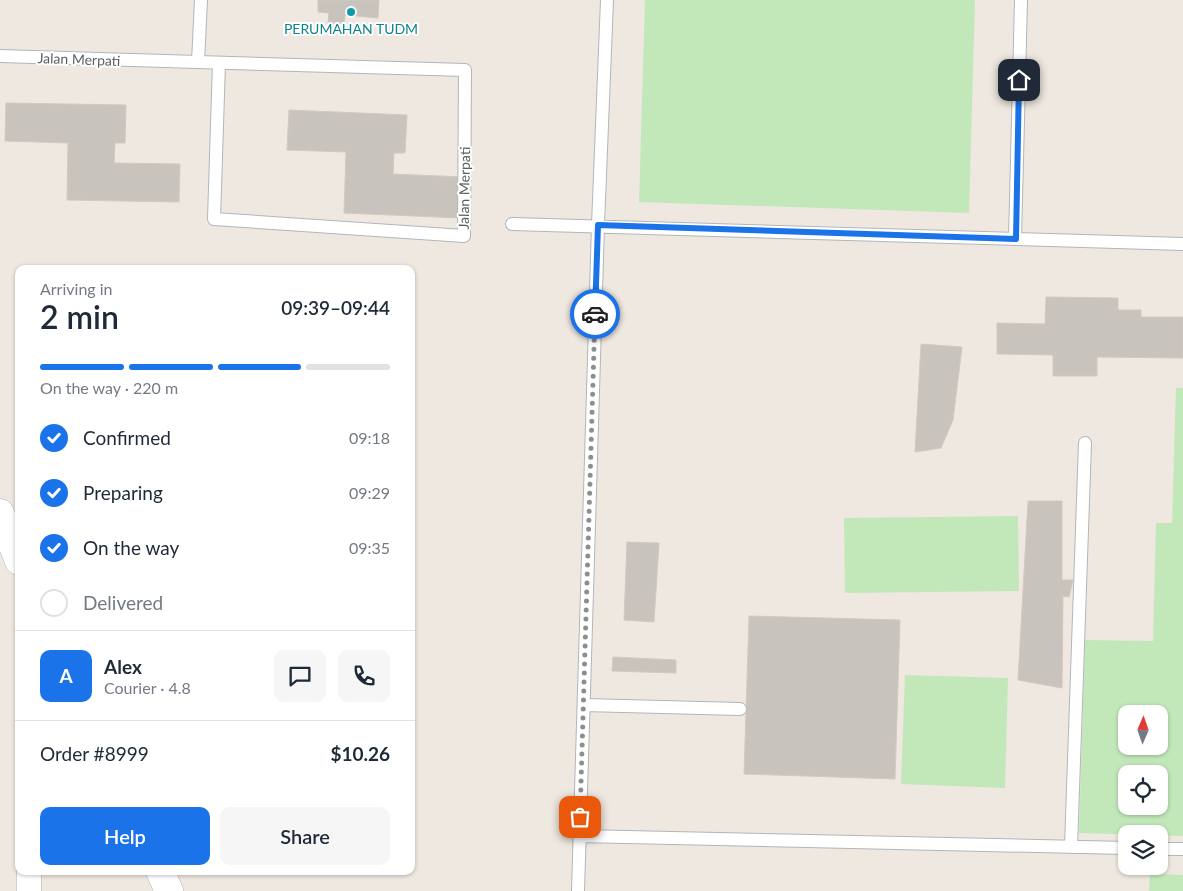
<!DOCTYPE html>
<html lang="en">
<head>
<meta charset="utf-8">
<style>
	:root { --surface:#fff; --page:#f6f6f7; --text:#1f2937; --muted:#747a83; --line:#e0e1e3; --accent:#1a73e8 }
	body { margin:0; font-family:Lato,sans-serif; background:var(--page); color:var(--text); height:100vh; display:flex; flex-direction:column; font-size:19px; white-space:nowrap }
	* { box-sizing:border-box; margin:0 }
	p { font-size:16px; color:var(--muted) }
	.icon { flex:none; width:28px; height:28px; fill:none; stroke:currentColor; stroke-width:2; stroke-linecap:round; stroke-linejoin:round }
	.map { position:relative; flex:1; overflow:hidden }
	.side { position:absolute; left:15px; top:265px; width:400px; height:610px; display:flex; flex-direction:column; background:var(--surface); border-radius:10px; box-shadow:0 1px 4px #0004 }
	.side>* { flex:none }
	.needle { width:32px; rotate:2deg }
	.fabs { position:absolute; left:1118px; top:705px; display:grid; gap:10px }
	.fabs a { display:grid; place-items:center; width:50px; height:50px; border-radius:10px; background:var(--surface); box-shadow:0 1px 4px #0004; font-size:25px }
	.pin { position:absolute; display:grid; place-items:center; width:42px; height:42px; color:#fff; margin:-21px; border-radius:10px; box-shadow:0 2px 8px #0006 }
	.courier { position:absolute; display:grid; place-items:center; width:50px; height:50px; margin:-25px; border:4px solid #1a73e8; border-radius:50%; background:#fff; color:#222; box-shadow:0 1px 6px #0007 }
	.head em { font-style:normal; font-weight:600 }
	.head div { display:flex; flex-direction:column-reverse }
	.head { display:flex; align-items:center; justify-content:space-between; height:85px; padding:0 25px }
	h1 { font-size:32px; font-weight:600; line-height:38px }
	.bar { display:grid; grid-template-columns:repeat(4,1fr); gap:8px 5px; align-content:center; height:60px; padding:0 25px }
	.bar i { height:6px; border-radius:4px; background:var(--line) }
	.bar .active { background:var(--accent) }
	.bar p { grid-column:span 4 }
	.line { display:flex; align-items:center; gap:12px; padding:0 25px; border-top:1px solid var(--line) }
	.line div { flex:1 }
	.round { display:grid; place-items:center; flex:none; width:52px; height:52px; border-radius:10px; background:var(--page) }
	ol { padding:0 25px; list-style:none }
	li { display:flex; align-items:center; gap:15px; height:55px }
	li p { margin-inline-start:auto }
	li .icon { padding:5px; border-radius:50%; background:var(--accent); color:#fff; stroke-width:4 }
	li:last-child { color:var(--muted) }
	li i { width:28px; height:28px; border:2px solid var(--line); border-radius:50% }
	.button { display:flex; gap:10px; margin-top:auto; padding:10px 25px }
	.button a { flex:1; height:58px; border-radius:10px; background:var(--accent); color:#fff; font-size:20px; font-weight:600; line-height:58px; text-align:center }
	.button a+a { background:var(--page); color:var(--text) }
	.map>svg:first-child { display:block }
	.green { fill:#c2e8ba; fill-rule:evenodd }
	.building { fill:#c9c3bd; stroke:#d3c9be }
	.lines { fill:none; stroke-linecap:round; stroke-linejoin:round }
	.lane-casing { stroke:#b2b6ba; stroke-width:14 }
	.street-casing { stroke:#b2b6ba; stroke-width:25 }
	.secondary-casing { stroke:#b2b8bd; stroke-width:29 }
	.lane { stroke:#fff; stroke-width:12 }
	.street { stroke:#fff; stroke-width:24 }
	.secondary { stroke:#fff; stroke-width:28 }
	.done { stroke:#8d8f8f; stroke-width:5; stroke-dasharray:0 9 }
	.route { stroke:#1a73e8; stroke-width:6 }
	.culture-dot { fill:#0f9aa8; stroke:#fff; stroke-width:2 }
	.labels { text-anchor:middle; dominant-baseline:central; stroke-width:4; stroke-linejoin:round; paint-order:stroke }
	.culture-label { font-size:14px; fill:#0d838f; stroke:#fff }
	.street-label { font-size:14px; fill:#595f63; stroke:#fff }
</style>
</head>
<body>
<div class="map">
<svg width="1183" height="891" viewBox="0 0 1183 891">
	<rect width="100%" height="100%" fill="#eee8e0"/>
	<path class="green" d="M645,0H975L969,213L639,202Z
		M1176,388H1183V836L1079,833L1085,640L1153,641L1156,523H1172ZM1126,714H1159V746H1126ZM1126,774H1159V806H1126Z
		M1018,516L1019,591L845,593L844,518Z
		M905,675L1008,678L1005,788L901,784Z
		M1150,874L1183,875V891H1149Z"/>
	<path class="building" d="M318,0H379L378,18L345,15L344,24L328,23L329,13L318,12Z
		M6,103L126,105L125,143H115L114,163L180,164L179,202L67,200L68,143L5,141Z
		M289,110L407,115L405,153H394L393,174L463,177L461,218L344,213L346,152L287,150Z
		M1046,297L1118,298V310H1141V317H1183V358L1097,357V376H1053V355L997,354V323L1045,324Z
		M921,344L962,347L953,420L941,448L915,452Z
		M1028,501H1062V580H1073L1069,597L1063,596L1062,688L1018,680Z
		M627,542L659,543L654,622L624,620Z
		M749,616L900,620L895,779L744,774Z
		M613,657L676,660V673L612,671Z"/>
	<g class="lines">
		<g class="lane-casing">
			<path id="lane" d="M0,56L465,70L464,236L214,219L219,63
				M198,62L201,0
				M512,224L1183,244
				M1015,239L1021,0
				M584,705L740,709
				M580,836L1126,848
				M1071,847L1085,443
				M1159,849H1183
				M578,891L598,225L607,0"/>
		</g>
		<g class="street-casing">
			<path id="street" d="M29,891V871"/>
		</g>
		<g class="secondary-casing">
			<path id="secondary" d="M0,513L19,561
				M160,871L169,891"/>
		</g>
		<use href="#lane" class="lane"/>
		<use href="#street" class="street"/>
		<use href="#secondary" class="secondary"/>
	</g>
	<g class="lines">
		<path class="done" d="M580,817L595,314"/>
		<path class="route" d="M595,314L598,225L1016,239L1019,80"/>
	</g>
	<circle class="culture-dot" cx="351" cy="12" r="5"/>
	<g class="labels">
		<g class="culture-label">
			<text x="351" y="28">PERUMAHAN TUDM</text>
		</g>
		<g class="street-label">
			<text transform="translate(79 59) rotate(2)">Jalan Merpati</text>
			<text transform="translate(464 188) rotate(-89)">Jalan Merpati</text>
		</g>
	</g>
</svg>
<div class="fabs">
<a><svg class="needle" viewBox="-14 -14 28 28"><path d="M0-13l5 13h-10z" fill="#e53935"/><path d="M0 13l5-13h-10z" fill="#747a83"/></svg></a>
<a><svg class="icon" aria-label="locate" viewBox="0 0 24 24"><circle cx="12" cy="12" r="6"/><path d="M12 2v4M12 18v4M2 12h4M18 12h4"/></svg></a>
<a><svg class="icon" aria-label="layers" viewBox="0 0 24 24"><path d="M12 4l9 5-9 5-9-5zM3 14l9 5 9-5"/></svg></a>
</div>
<div class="pin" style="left:580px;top:817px;background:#ea580c"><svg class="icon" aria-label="bag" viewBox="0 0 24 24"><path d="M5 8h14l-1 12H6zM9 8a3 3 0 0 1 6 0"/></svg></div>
<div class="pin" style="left:1019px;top:80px;background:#1f2937"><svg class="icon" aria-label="home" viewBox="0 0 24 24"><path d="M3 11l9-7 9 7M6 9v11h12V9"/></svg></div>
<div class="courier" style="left:595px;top:314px"><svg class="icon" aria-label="car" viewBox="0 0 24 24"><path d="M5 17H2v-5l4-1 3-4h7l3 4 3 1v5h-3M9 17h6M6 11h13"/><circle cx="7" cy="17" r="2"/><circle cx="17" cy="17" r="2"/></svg></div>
<section class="side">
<div class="head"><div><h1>2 min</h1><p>Arriving in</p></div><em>09:39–09:44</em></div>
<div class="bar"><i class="active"></i><i class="active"></i><i class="active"></i><i></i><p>On the way · 220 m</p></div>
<ol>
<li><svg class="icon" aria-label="check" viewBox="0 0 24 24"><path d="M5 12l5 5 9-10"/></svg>Confirmed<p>09:18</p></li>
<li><svg class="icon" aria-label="check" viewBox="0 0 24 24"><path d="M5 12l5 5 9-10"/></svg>Preparing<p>09:29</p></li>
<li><svg class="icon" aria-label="check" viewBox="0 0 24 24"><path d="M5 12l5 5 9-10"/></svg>On the way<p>09:35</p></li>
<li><i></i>Delivered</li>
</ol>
<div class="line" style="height:90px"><b class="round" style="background:var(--accent);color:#fff">A</b><div><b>Alex</b><p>Courier · 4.8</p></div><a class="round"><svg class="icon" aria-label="chat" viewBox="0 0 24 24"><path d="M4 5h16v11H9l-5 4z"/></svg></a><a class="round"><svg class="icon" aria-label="phone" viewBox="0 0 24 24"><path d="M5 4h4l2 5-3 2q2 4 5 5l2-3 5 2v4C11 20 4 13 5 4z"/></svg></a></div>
<div class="line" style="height:65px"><div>Order #8999</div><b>$10.26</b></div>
<div class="button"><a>Help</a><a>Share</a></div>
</section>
</div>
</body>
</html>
